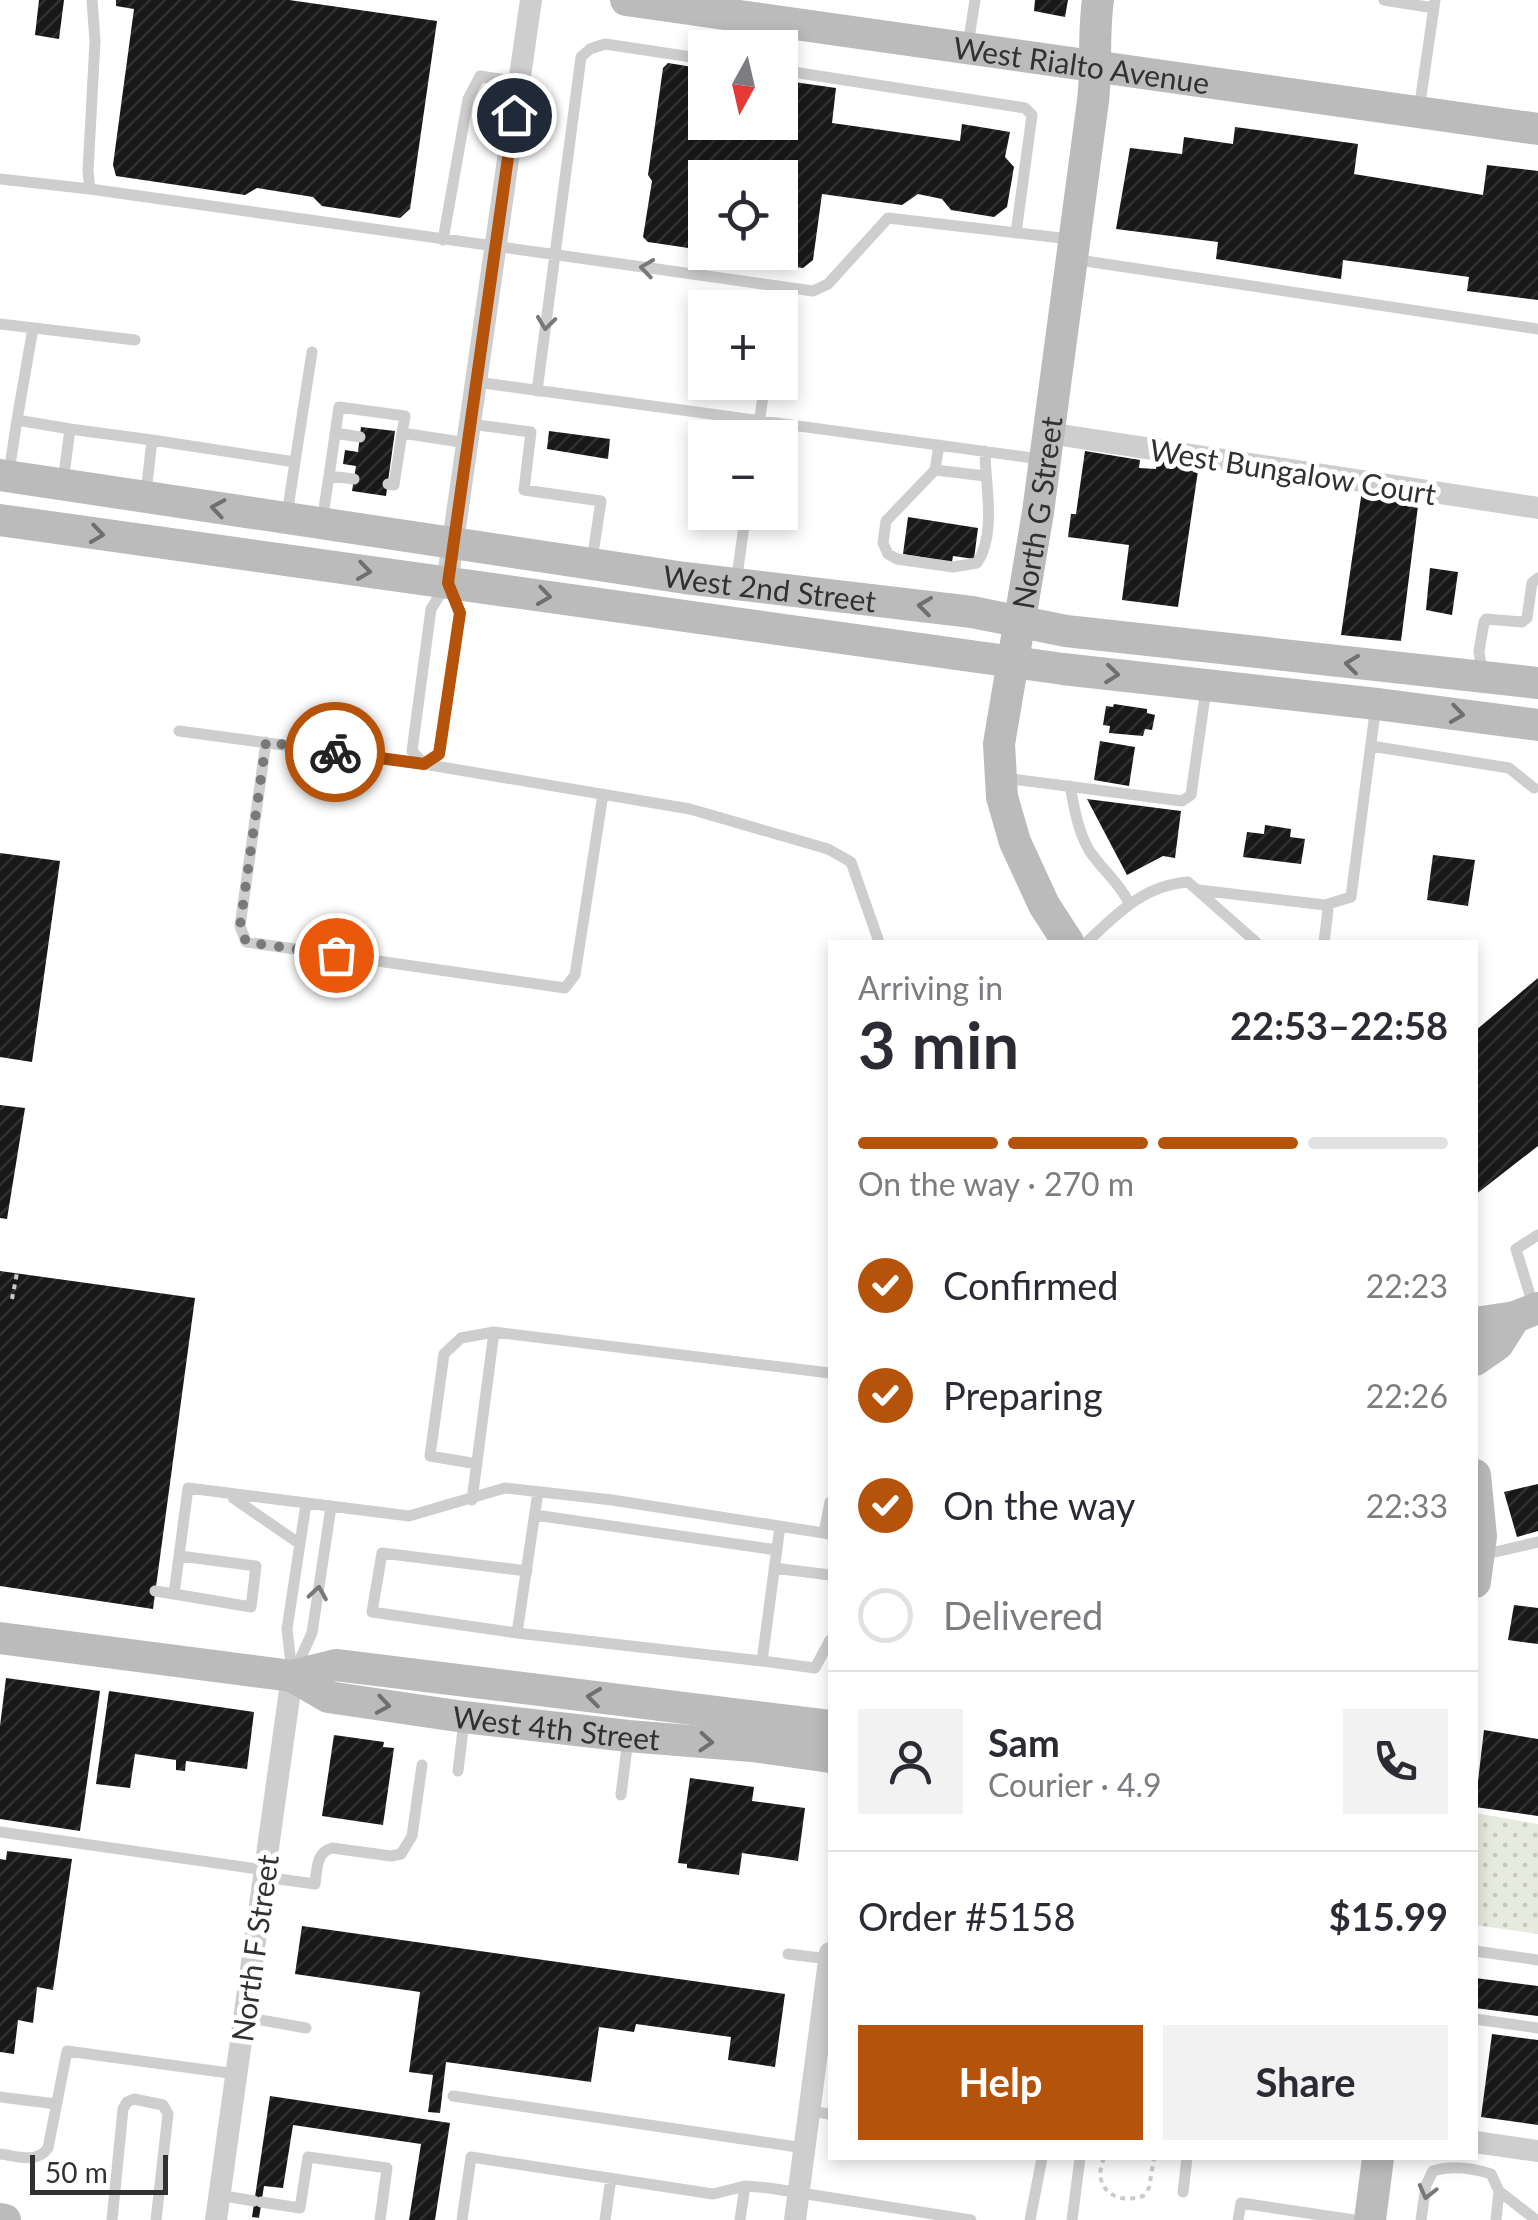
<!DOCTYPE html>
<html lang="en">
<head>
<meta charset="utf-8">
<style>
	:root { --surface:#fff; --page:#f2f2f3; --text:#2b2b33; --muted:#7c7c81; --line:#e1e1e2; --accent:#b45309 }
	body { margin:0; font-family:Lato,sans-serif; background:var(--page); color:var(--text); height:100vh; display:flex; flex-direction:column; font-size:38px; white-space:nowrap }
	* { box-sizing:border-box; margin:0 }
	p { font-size:32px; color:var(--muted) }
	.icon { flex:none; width:55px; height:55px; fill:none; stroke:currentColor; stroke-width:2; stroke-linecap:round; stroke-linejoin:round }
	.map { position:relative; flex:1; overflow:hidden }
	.panel { position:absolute; left:828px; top:940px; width:650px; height:1220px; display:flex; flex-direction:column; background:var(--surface); border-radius:0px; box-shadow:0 5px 15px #0003 }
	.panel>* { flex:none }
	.needle { width:65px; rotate:188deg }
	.buttons { position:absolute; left:688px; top:30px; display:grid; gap:20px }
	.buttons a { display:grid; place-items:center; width:110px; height:110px; border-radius:0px; background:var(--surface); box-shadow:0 5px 15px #0003; font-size:50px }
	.scale { position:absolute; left:30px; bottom:25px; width:138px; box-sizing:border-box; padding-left:10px; border:5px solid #313131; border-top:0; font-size:28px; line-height:35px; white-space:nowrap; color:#313131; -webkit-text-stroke:8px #fff; paint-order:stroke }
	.pin { position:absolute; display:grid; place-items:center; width:85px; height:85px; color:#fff; margin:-42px; border:5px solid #fff; border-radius:50%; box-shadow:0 2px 10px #0007 }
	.courier { position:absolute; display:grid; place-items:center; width:100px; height:100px; margin:-50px; border:8px solid #b45309; border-radius:50%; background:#fff; color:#222; box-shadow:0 2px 12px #0007 }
	.headline em { font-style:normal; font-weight:700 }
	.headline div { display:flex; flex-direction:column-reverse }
	.headline { display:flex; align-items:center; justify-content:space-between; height:170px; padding:0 30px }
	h1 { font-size:65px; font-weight:700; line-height:75px }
	.bar { display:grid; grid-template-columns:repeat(4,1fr); gap:15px 10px; align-content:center; height:120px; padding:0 30px }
	.bar i { height:12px; border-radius:8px; background:var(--line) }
	.bar .on { background:var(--accent) }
	.bar p { grid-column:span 4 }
	.line { display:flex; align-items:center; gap:25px; padding:0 30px; border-top:2px solid var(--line) }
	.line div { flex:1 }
	.round { display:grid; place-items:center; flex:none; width:105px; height:105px; border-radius:0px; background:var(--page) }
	ol { padding:0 30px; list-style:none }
	li { display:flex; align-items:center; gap:30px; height:110px }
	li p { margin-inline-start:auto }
	li .icon { padding:10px; border-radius:50%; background:var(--accent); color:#fff; stroke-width:4 }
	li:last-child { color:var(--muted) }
	li i { width:55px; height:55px; border:5px solid var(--line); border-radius:50% }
	.action { display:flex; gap:20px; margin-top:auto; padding:20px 30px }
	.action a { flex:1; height:115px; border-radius:0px; background:var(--accent); color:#fff; font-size:40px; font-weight:700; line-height:115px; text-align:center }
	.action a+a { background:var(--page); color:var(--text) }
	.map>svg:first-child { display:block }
	.grass { fill:url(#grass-dots) }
	.building { fill:url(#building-hatch) }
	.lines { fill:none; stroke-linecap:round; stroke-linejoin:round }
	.path { stroke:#cbcbcb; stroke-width:4; stroke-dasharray:5 5; stroke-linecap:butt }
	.lane { stroke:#cecece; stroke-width:11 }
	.street { stroke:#cecece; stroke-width:22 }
	.secondary { stroke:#bbb; stroke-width:32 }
	.oneway { stroke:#787878 }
	.oneway2 { stroke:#6f6f6f }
	.done { stroke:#797979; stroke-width:10; stroke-dasharray:0 18 }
	.route { stroke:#b45309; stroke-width:12 }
	.labels { text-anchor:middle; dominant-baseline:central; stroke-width:10; stroke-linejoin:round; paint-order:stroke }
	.street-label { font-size:30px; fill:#313131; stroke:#fff }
</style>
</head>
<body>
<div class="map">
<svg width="1538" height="2220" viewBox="0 0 1538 2220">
	<defs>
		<pattern id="grass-dots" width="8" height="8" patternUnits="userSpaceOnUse" patternTransform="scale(2.5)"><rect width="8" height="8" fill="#e7eade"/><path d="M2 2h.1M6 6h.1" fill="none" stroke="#c7c9bf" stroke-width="1.8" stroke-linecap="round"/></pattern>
		<pattern id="building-hatch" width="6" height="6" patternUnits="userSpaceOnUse" patternTransform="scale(2.5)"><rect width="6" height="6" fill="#181818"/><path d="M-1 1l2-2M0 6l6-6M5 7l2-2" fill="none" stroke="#313131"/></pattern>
	</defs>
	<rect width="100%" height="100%" fill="#fff"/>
	<path class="grass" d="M1475,1813L1538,1824V1934L1475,1925Z"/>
	<path class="building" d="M39,0H64L59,39L35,35Z
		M116,0H289L437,21L410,209L400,218L322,206L313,197L257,188L245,195L116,176L113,165L134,9L116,6Z
		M1035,0H1068L1065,17L1034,11Z
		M668,63L705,69V122H780V80L836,88L832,123L960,141L962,124L1010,132L1005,157L1014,167L1007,207L994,217L951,210L942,199L918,194L902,205L822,194L813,260L803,268L709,255L780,252V178H705V253L702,250L648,242L643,237L652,181L648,175L663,68Z
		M1235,127L1358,144L1354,174L1483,195L1487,165L1538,171V300L1467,291L1469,277L1343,260L1341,279L1216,259L1218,242L1116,229L1130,148L1182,154L1184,137L1233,144Z
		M361,427L395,431L386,496L352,491L356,466L343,464L345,450L358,452Z
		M549,431L610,439L608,459L547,449Z
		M1085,451L1140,460L1139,468L1156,469L1158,457L1199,464L1178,607L1122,600L1129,545L1068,537L1071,514H1076Z
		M1362,490L1419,498L1401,641L1341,635Z
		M908,517L978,528L974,559L953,556L952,562L903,554Z
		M1430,568L1458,572L1452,615L1426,610Z
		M1114,704L1147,709V713L1155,715L1152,730L1145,729L1143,736L1109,733L1110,726L1103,725L1106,706L1113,707Z
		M1100,741L1135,747L1129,786L1094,780Z
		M1087,799L1181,811L1175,858L1163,856L1127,875Z
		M1265,825L1291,829L1290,837L1305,839L1301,864L1243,857L1247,832L1264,834Z
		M0,853L60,861L32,1062L0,1057Z
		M1433,855L1475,860L1468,906L1427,900Z
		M1538,978V1146L1475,1195V1031Z
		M0,1105L25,1108L7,1219L0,1218Z
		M0,1271L195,1298L153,1609L0,1586Z
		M1538,1484V1531L1517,1537L1504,1492Z
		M1514,1605L1538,1608V1644L1508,1640Z
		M6,1678L100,1691L80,1831L0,1819V1726Z
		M109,1691L254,1712L247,1769L186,1761L185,1771L176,1770V1760L135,1754L130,1788L96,1784Z
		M1484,1730L1538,1739V1816L1475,1807Z
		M334,1735L384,1742L383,1747L394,1748L383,1825L322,1816Z
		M690,1778L754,1787L752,1801L805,1808L798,1861L742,1853L739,1875L687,1868V1864L678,1863Z
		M7,1851L72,1859L53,1990L37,1987L33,2023L18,2020L14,2054L0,2052V1859L6,1860Z
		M302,1926L785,1994L775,2067L728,2060L731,2037L636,2024L634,2032L599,2027L591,2082L446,2062L440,2113L428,2112L433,2075L409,2072L420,1992L295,1974Z
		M1475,1978L1538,1986V2016L1475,2008Z
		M1492,2034L1538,2040V2125L1481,2117Z
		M270,2096L450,2123L435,2220H409L421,2144L293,2125L283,2188L264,2186L259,2218L252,2217Z"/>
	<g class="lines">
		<path class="path" d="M12,1299L17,1273
			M1104,2158C1091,2187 1115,2206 1143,2196L1149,2188L1154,2158"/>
		<path class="lane" d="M92,0L95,41L88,171L90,189L813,291L828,284L888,218L1070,239
			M1384,0L1434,8
			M968,45L975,0
			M780,70L1025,108L1032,115L1016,233
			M1419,110L1435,0
			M0,179L90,189
			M443,240L468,99L480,76L519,82
			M1072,259L1538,329
			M775,308L778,286
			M0,324L135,340
			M476,382L1040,459
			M537,391L581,57L590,49L605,44L705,59
			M17,420L33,328
			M470,424L531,432L524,490L601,501L592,560
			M335,433L360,437
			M757,438L765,382
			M939,445L935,470L886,521L883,543L888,554L897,559L953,567L977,563C997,533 985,485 985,451
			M295,462L312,352
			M935,470L985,476
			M9,472L17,420L70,429
			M329,476L339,407L405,416L402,433
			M63,482L70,429L152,440
			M388,484L394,485L402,433L467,443
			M146,493L152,440L295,462L287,515
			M322,521L329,476L354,479
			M447,583L460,613L439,754L424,764L412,751L431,609Z
			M736,583L746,512
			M1482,672L1479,651L1484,622L1486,619L1522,622L1527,618L1532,583L1538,578
			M179,731L424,764L690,809L828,849L851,862L879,942
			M266,742L240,926L246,942L565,988L575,975L603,794
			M1371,746L1509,768L1534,788
			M1005,778L1182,801L1191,795L1206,689
			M1070,786C1074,807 1078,831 1089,850C1101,869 1119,882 1129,903
			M1199,890L1325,905L1328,910L1324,942
			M1325,905L1351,897L1376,705
			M1087,942C1117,914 1144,885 1188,882L1256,942
			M1533,1305L1516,1249L1538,1235
			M477,1464L430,1456L444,1354L461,1338L494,1332
			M233,1498L300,1544
			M472,1500L494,1332L830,1373
			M535,1515L777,1550
			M780,1526L762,1661L815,1668L830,1640
			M824,1533L830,1502
			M1482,1555L1538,1542
			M180,1556L256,1566L251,1607L174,1594L188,1488L409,1516L505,1488L612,1500L830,1534
			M774,1568L830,1575
			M527,1571L382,1553L372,1612L517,1633L538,1492
			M155,1591L174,1594
			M517,1633L762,1661
			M296,1668L312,1633L331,1507
			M292,1673L287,1629L306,1504
			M458,1771L464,1721
			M621,1795L628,1739
			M0,1832L265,1870
			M264,1877L315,1884C317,1870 316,1852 332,1848L391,1856L401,1854L412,1836L422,1765
			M1475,1951L1538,1960
			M788,1954L829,1959
			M244,2017L306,2028
			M1475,2019L1538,2028
			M453,2096L804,2148
			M0,2097L56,2104
			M809,2111L830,2114
			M0,2154C17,2156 37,2164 48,2148L67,2051L236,2074
			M1183,2192L1187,2158
			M219,2195L254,2201
			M261,2202L300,2208L308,2157L387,2168L380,2220
			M112,2220L123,2109L127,2102L134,2099L163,2105L168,2114L156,2220
			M462,2220L471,2157L713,2194L745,2186L769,2188L971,2220
			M605,2220L611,2178
			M740,2220L745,2186
			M1030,2220L1042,2158
			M1072,2220L1080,2158
			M1238,2220L1241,2203L1354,2220
			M1421,2220L1426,2185L1433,2171C1452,2165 1472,2168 1491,2174L1499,2191
			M1496,2220L1499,2191L1536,2220"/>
		<path class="street" d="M1048,433L1538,508
			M447,583L531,0
			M1475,2142L1538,2151
			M216,2220L292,1676
			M795,2220L830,1953"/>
		<g class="secondary">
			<path id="s1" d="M626,0L1538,129"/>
			<path id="s2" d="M0,475L685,578L972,612L1066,631L1538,683"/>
			<path d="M0,520L1063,669L1377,704L1538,725"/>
			<path id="s3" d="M1068,942L1044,905L1015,842L1002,797L999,744L1038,512L1093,101C1097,67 1093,34 1098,0"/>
			<path d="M1475,1323L1515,1317L1538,1308"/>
			<path d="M1475,1360L1498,1344L1515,1317"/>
			<path d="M1475,1475L1481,1536L1475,1582"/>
			<path d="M0,1638L292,1676L336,1665L830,1726"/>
			<path id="s4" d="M292,1676L328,1697L464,1717L628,1736L752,1746L830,1757"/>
			<path d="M0,2219L5,2220"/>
			<path d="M1370,2220L1378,2158"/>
		</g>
	</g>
	<defs><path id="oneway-chevron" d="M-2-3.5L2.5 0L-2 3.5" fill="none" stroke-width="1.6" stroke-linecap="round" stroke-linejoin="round" transform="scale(2.5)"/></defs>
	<g class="oneway">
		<use href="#oneway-chevron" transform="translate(647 268) rotate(-172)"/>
		<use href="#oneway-chevron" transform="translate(546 323) rotate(97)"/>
		<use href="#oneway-chevron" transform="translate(318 1593) rotate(-81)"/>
		<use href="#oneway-chevron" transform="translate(1427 2192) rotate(104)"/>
	</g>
	<g class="oneway2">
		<use href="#oneway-chevron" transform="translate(218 508) rotate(-171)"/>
		<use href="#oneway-chevron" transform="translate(97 534) rotate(8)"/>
		<use href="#oneway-chevron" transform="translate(364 571) rotate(8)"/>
		<use href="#oneway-chevron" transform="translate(544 596) rotate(8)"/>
		<use href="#oneway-chevron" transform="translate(925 606) rotate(-173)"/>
		<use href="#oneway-chevron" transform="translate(1352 664) rotate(-173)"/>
		<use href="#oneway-chevron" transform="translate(1112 674) rotate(6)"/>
		<use href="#oneway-chevron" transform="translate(1457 714) rotate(8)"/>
		<use href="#oneway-chevron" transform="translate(594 1697) rotate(-173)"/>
		<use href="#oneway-chevron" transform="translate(383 1705) rotate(9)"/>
		<use href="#oneway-chevron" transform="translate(706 1742) rotate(4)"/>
	</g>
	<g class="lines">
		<path class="done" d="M335,752L266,742L240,926L246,942L336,955"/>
		<path class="route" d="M335,752L424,764L439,754L460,613L448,583L514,115"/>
	</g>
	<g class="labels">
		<g class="street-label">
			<text stroke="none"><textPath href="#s1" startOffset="460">West Rialto Avenue</textPath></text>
			<text transform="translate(1293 471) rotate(9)">West Bungalow Court</text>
			<text stroke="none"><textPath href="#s3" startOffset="448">North G Street</textPath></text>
			<text stroke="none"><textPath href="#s2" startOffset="778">West 2nd Street</textPath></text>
			<text stroke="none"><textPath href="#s4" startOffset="272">West 4th Street</textPath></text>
			<text transform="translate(254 1948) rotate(-82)">North F Street</text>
		</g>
	</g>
</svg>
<div class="buttons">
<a><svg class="needle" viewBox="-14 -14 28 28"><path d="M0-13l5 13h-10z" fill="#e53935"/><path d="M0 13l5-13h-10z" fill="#7c7c81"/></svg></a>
<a><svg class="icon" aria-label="locate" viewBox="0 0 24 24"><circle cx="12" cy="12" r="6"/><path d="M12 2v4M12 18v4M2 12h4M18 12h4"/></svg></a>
<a>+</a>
<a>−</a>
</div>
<div class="scale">50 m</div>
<div class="pin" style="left:336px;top:955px;background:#ea580c"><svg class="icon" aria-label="bag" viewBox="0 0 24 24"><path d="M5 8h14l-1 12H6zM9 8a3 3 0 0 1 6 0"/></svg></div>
<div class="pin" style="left:514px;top:115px;background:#1f2937"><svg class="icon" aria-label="home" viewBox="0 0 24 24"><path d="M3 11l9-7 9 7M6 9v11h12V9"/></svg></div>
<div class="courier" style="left:335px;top:752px"><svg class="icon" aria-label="bike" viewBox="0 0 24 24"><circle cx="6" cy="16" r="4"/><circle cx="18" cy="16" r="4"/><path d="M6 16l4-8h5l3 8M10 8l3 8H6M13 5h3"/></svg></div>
<section class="panel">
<div class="headline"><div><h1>3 min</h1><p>Arriving in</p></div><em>22:53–22:58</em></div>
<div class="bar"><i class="on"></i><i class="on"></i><i class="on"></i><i></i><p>On the way · 270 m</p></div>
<ol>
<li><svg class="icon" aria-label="check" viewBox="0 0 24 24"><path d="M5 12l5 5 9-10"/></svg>Confirmed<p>22:23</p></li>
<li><svg class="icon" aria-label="check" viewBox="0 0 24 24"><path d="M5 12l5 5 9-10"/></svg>Preparing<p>22:26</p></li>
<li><svg class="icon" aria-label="check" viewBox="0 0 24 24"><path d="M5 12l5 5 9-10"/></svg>On the way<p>22:33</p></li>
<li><i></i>Delivered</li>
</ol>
<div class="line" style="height:180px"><a class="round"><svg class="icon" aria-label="person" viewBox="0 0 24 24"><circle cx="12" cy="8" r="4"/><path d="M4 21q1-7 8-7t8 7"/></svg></a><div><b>Sam</b><p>Courier · 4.9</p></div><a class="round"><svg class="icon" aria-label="phone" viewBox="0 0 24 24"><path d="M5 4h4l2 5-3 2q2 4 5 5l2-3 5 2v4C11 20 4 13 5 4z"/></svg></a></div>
<div class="line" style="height:130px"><div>Order #5158</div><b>$15.99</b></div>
<div class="action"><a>Help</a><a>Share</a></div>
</section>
</div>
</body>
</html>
